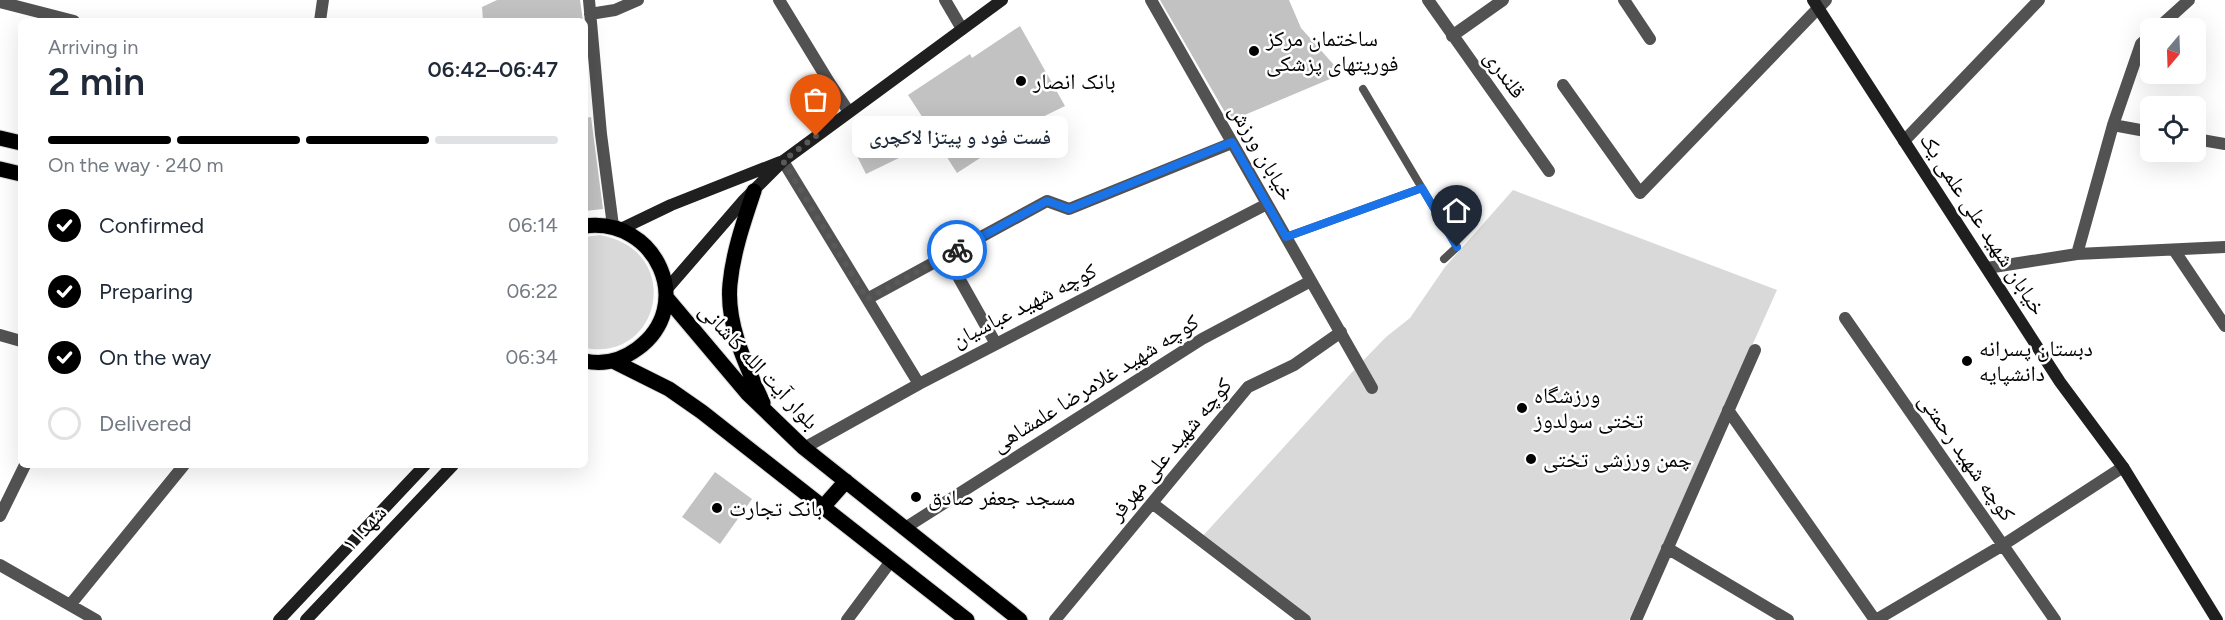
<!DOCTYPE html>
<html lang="en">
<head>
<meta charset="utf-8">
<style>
	:root { --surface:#fff; --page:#f6f6f7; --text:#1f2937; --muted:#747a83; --line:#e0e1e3; --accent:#000 }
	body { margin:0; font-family:Figtree,"Noto Naskh Arabic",sans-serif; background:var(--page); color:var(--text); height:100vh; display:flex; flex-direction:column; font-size:22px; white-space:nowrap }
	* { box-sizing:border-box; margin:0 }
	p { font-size:20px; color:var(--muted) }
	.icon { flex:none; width:33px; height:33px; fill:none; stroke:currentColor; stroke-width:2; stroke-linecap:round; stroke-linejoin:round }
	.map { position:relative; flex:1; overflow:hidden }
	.panel { position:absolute; left:18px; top:18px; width:570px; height:450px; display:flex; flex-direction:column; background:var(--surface); border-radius:9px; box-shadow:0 6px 24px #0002 }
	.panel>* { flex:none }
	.needle { width:39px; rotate:199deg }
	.tools { position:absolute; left:2140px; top:18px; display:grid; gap:12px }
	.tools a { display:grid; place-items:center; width:66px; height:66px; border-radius:9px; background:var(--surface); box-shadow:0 6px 24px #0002; font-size:30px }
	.pin { position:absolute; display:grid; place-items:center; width:51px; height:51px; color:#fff; margin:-62px -26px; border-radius:50% 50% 50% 0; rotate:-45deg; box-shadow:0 0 6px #0007 }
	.pin .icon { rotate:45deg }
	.courier { position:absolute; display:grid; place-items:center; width:60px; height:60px; margin:-30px; border:4px solid #1a73e8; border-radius:50%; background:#fff; color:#222; box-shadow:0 2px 8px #0007 }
	.bubble { position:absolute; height:42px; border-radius:9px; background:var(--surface); box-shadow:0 6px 24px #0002; font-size:20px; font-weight:600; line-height:42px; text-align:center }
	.overview em { font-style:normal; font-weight:600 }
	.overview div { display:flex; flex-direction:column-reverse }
	.overview { display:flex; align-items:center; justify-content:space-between; height:102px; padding:0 30px }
	h1 { font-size:39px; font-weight:600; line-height:45px }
	.bar { display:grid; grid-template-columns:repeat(4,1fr); gap:9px 6px; align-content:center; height:72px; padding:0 30px }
	.bar i { height:8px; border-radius:4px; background:var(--line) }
	.bar .active { background:var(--accent) }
	.bar p { grid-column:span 4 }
	ol { padding:0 30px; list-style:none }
	li { display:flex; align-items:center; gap:18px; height:66px }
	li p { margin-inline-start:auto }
	li .icon { padding:6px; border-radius:50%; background:var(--accent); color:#fff; stroke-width:4 }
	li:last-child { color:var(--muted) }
	li i { width:33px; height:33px; border:3px solid var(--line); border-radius:50% }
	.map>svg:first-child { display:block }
	.green { fill:#d9d9d9 }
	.building { fill:#c2c2c2 }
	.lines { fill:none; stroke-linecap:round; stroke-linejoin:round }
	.primary-casing { stroke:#dbdbdb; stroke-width:17 }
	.service { stroke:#525252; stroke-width:8 }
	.minor { stroke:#525252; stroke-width:12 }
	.secondary { stroke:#1f1f1f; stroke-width:12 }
	.primary { stroke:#000; stroke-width:15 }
	.done { stroke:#595959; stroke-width:6; stroke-dasharray:0 10.8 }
	.route { stroke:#1a73e8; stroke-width:8 }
	.poi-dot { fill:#000; stroke:#fff; stroke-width:2 }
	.labels { text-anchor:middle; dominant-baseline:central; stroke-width:5; stroke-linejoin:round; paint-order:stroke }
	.poi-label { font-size:22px; fill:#000; stroke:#fff; text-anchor:start }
	.street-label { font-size:22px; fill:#000; stroke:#fff }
</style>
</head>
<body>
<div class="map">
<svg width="2225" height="620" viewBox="0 0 2225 620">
	<rect width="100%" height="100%" fill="#fff"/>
	<path class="green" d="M1513,190L1777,290L1629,620H1308L1200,539L1355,369L1386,337L1410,318L1445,267Z
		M600,235C685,250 661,363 585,348V237Z"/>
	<path class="building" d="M497,0H580L583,21H483L482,7Z
		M1160,0H1289L1301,28L1342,74L1230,121Z
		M1020,26L1065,106L1012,132L1014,136L957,173L936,140L866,174L856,154L923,118L908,95L970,54L972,58Z
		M591,117L603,209L585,211V118Z
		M715,472L752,499L720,544L682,517Z"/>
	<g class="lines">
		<g class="primary-casing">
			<path id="primary" d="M0,138L21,143
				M0,169L21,174
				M754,191C744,221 733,252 730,284C726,325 747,367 763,403
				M585,226C656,217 697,306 637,349C622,360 604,365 585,361
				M666,297L747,393L804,448L1020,620
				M613,361L669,389L702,412L967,620
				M823,507L846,481"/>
		</g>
		<path class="service" d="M1363,89L1457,247L1444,259
			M1286,237L1422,188"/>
		<path class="minor" d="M589,0L601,134L613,226
			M779,0L829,82L849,112
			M945,0L962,29
			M1151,0L1372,388
			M1428,0L1549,171
			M1624,0L1650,39
			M0,2L74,21
			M590,14L615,10L638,0
			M320,21L323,0
			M2158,28L2189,0
			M1452,36L1503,0
			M1563,85L1640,193L1826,0
			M2113,125L2141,44L2151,35
			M2196,139L2225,144
			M1904,141L2039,0
			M783,161L919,384
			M2174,250L2225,326
			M2077,254L2113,125L2151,132
			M946,255L996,344
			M1987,268L2077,254L2225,247
			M867,299L1047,201L1069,209L1232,143
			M1845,318L2055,620
			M0,335L21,341
			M1728,410L1875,620
			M804,448L919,384L1267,204
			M1152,503L1305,620
			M0,516L25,465
			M905,528L1202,339L1311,281
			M1667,548L1788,620
			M0,565L96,620
			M70,605L184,465
			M847,620L891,561
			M1055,620L1248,387L1294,365L1341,332
			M1636,620L1755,350
			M1876,620L2003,545L2123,467"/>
		<path class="secondary" d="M1813,0L2060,382L2123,467L2217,620
			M621,229L671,205L780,162
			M666,290L744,200L783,161L1002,0
			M279,620L425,465
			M306,620L453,465"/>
		<use href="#primary" class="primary"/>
	</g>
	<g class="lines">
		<path class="done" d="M816,136L783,161L867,299L957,250"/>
		<path class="route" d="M957,250L1047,201L1069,209L1232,142L1286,237L1422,188L1457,247"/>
	</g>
	<g class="poi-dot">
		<circle cx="1254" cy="51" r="6"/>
		<circle cx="1021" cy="81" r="6"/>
		<circle cx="1967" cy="361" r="6"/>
		<circle cx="1522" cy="408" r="6"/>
		<circle cx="1531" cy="459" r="6"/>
		<circle cx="916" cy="497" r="6"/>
		<circle cx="717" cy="508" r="6"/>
	</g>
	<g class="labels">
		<g class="poi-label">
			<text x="1266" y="38">ساختمان مرکز<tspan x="1266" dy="25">فوریتهای پزشکی</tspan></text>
			<text x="1033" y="81">بانک انصار</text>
			<text x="1979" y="348">دبستان پسرانه<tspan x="1979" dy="25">دانشپایه</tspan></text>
			<text x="1534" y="395">ورزشگاه<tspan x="1534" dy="25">تختی سولدوز</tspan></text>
			<text x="1543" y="459">چمن ورزشی تختی</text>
			<text x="928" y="497">مسجد جعفر صادق</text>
			<text x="729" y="508">بانک تجارت</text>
		</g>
		<g class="street-label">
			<text transform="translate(1505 74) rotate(54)">قلندری</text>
			<text transform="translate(1262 152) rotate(60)">خیابان ورزش</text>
			<text transform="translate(1983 224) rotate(57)">خیابان شهید علی علمی یک</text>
			<text transform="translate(1024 305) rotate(-27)">کوچه شهید عباسیان</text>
			<text transform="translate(759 366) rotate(47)">بلوار آیت الله کاشانی</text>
			<text transform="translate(1095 383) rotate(-32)">کوچه شهید غلامرضا علمشاهی</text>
			<text transform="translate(1170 449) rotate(-50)">کوچه شهید علی مهرفر</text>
			<text transform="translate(1967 457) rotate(55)">کوچه شهید رحمتی</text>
			<text transform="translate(364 528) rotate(-47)">شهدا ۱</text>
		</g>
	</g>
</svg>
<div class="tools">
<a><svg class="needle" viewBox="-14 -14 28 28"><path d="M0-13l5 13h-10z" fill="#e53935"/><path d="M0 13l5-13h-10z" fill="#747a83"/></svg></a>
<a><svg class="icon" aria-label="locate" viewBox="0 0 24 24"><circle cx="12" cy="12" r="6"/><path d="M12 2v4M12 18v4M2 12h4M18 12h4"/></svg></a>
</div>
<div class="pin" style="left:816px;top:136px;background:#ea580c"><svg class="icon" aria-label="bag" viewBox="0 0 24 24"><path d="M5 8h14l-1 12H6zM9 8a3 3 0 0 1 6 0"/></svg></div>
<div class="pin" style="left:1457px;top:247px;background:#1f2937"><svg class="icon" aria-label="home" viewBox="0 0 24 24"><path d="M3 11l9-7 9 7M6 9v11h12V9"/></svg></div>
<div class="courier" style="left:957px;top:250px"><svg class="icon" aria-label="bike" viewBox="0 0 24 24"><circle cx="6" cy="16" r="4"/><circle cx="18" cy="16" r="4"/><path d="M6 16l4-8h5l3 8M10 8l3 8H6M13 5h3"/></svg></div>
<div class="bubble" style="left:852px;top:116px;width:216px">فست فود و پیتزا لاکچری</div>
<section class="panel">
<div class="overview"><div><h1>2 min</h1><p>Arriving in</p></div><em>06:42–06:47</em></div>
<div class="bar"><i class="active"></i><i class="active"></i><i class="active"></i><i></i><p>On the way · 240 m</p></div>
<ol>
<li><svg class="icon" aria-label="check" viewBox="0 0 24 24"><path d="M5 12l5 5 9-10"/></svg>Confirmed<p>06:14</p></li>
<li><svg class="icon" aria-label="check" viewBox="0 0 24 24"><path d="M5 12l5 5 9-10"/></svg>Preparing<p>06:22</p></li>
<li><svg class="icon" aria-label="check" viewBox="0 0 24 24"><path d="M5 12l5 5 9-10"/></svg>On the way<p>06:34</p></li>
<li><i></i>Delivered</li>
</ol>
</section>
</div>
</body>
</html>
